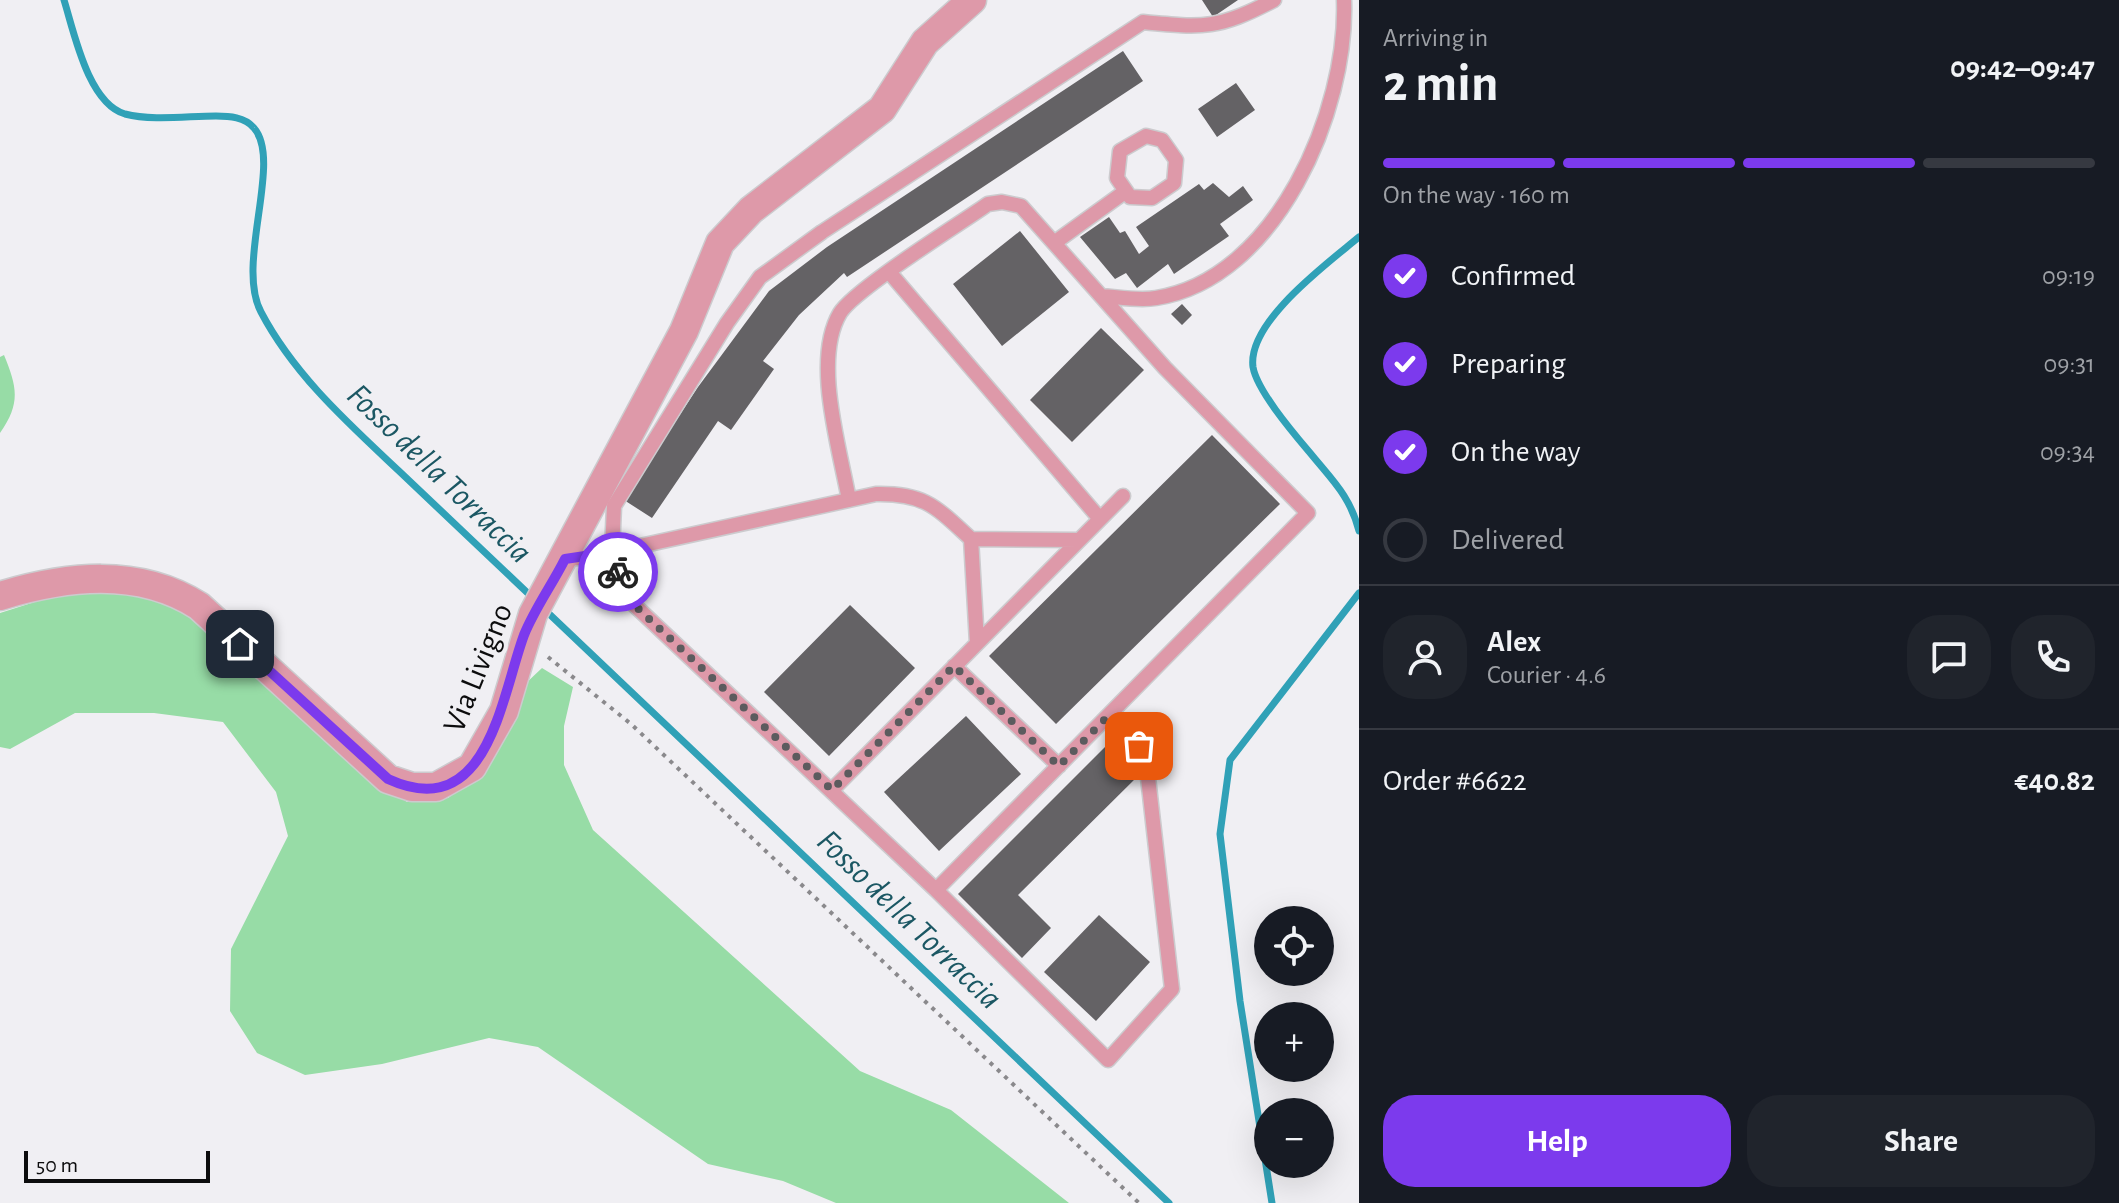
<!DOCTYPE html>
<html lang="en">
<head>
<meta charset="utf-8">
<style>
	:root { --surface:#171b24; --page:#20242c; --text:#f1f3f6; --muted:#9ea1a6; --line:#363941; --accent:#7c3aed }
	body { margin:0; font-family:"Alegreya Sans",sans-serif; background:var(--page); color:var(--text); height:100vh; display:flex; flex-direction:column; font-size:30px; white-space:nowrap }
	* { box-sizing:border-box; margin:0 }
	p { font-size:26px; color:var(--muted) }
	.icon { flex:none; width:44px; height:44px; fill:none; stroke:currentColor; stroke-width:2; stroke-linecap:round; stroke-linejoin:round }
	.map { position:relative; flex:1; overflow:hidden }
	.panel { display:flex; flex-direction:column; background:var(--surface); width:760px }
	.panel>* { flex:none }
	.tools { position:absolute; left:1254px; top:906px; display:grid; gap:16px }
	.tools a { display:grid; place-items:center; width:80px; height:80px; border-radius:50%; background:var(--surface); box-shadow:0 8px 32px #0002; font-size:40px }
	.scale { position:absolute; left:24px; bottom:20px; width:186px; box-sizing:border-box; padding-left:8px; border:4px solid #0c0c0d; border-top:0; font-size:22px; line-height:28px; white-space:nowrap; color:#0c0c0d; -webkit-text-stroke:6px #f0eff3; paint-order:stroke }
	.pin { position:absolute; display:grid; place-items:center; width:68px; height:68px; color:#fff; margin:-34px; border-radius:16px; box-shadow:0 4px 12px #0006 }
	.courier { position:absolute; display:grid; place-items:center; width:80px; height:80px; margin:-40px; border:6px solid #7c3aed; border-radius:50%; background:#fff; color:#222; box-shadow:0 2px 10px #0007 }
	.summary em { font-style:normal; font-weight:700 }
	.summary div { display:flex; flex-direction:column-reverse }
	.summary { display:flex; align-items:center; justify-content:space-between; height:136px; padding:0 24px }
	h1 { font-size:52px; font-weight:700; line-height:60px }
	.bar { display:grid; grid-template-columns:repeat(4,1fr); gap:12px 8px; align-content:center; height:96px; padding:0 24px }
	.bar i { height:10px; border-radius:6px; background:var(--line) }
	.bar .on { background:var(--accent) }
	.bar p { grid-column:span 4 }
	.line { display:flex; align-items:center; gap:20px; padding:0 24px; border-top:2px solid var(--line) }
	.line div { flex:1 }
	.round { display:grid; place-items:center; flex:none; width:84px; height:84px; border-radius:32px; background:var(--page) }
	ol { padding:0 24px; list-style:none }
	li { display:flex; align-items:center; gap:24px; height:88px }
	li p { margin-inline-start:auto }
	li .icon { padding:8px; border-radius:50%; background:var(--accent); color:#fff; stroke-width:4 }
	li:last-child { color:var(--muted) }
	li i { width:44px; height:44px; border:4px solid var(--line); border-radius:50% }
	.action { display:flex; gap:16px; margin-top:auto; padding:16px 24px }
	.action a { flex:1; height:92px; border-radius:32px; background:var(--accent); color:#fff; font-size:32px; font-weight:700; line-height:92px; text-align:center }
	.action a+a { background:var(--page); color:var(--text) }
	main { display:flex; flex:1; min-height:0 }
	.map>svg:first-child { display:block }
	.green { fill:#97dca6 }
	.lines { fill:none; stroke-linecap:round; stroke-linejoin:round }
	.stream { stroke:#30a1b7; stroke-width:7 }
	.building { fill:#646265 }
	.service-casing { stroke:#cccbce; stroke-width:17 }
	.minor-casing { stroke:#cccbce; stroke-width:31 }
	.path { stroke:#8a898c; stroke-width:4; stroke-dasharray:4 6; stroke-linecap:butt }
	.service { stroke:#de99a9; stroke-width:14 }
	.minor { stroke:#de99a9; stroke-width:28 }
	.done { stroke:#5c5b5e; stroke-width:8; stroke-dasharray:0 14.4 }
	.route { stroke:#7c3aed; stroke-width:10 }
	.labels { text-anchor:middle; dominant-baseline:central; stroke-width:8; stroke-linejoin:round; paint-order:stroke }
	.street-label { font-size:32px; fill:#0c0c0d; stroke:#f0eff3 }
	.water-label { font-size:34px; font-style:italic; fill:#1b5763; stroke:#f0eff3 }
</style>
</head>
<body>
<main>
<div class="map">
<svg width="1359" height="1203" viewBox="0 0 1359 1203">
	<rect width="100%" height="100%" fill="#f0eff3"/>
	<path class="green" d="M4,355C17,387 21,403 0,433V357Z
		M124,589L190,607L357,766L407,802L448,798L488,768L524,685L542,668L573,687L564,726V765L593,830L860,1071L951,1110L1069,1203H836L783,1181L708,1164L538,1047L489,1038L382,1064L305,1075L257,1053L230,1011L231,949L288,836L276,792L223,722L154,713H75L10,749L0,747V613L63,593Z"/>
	<g class="lines">
		<path class="stream" d="M64,0C74,32 88,103 125,114C152,121 188,116 216,116C229,116 245,117 254,128C283,161 235,264 261,312C294,375 348,423 399,471C444,514 490,557 535,600
			M1359,237C1328,263 1247,322 1253,367C1257,391 1295,435 1311,454C1333,481 1350,496 1359,531
			M544,609L1169,1203
			M1272,1203L1240,1001L1220,834L1230,760L1359,593"/>
	</g>
	<path class="building" d="M1202,0H1238L1213,17Z
		M1123,51L1143,81L847,277L844,273L799,315L763,361L774,369L731,430L718,421L652,518L624,500L698,387L769,291L827,247Z
		M1236,83L1255,110L1217,137L1198,109Z
		M1213,183L1229,197L1243,186L1253,200L1220,224L1229,236L1174,274L1168,264L1137,288L1126,273L1115,279L1080,237L1109,217L1120,233L1125,231L1139,254L1149,246L1136,227L1199,184L1204,190Z
		M1020,231L1069,292L1002,346L953,284Z
		M1182,304L1192,315L1182,325L1171,314Z
		M1101,328L1144,370L1072,442L1030,400Z
		M1212,435L1280,504L1056,724L989,656Z
		M850,605L915,668L829,756L764,692Z
		M966,716L1021,774L939,851L884,792Z
		M1107,745L1138,776L1018,895L1051,928L1022,958L958,894Z
		M1099,915L1150,962L1096,1021L1044,972Z"/>
	<g class="lines">
		<g class="service-casing">
			<path id="service" d="M1146,136L1162,140L1176,160L1174,183L1152,198L1130,197L1117,178L1120,151Z
				M1054,243L1126,191
				M890,273L1100,519
				M1101,296C1118,297 1139,301 1156,298C1277,279 1348,110 1344,0
				M849,500C840,449 812,360 840,313C855,289 958,225 988,204L1002,202L1021,206L1165,368L1308,513L936,890L630,601L612,552L614,506L727,323L760,277L822,232L1143,22C1205,28 1218,29 1274,0
				M971,539L1079,540
				M565,559L590,557L876,494C925,493 936,507 971,539L977,643
				M954,666L1059,766
				M832,790L1123,496
				M936,890L1108,1060L1172,989L1146,760L1139,746L1108,716"/>
		</g>
		<g class="minor-casing">
			<path id="minor" d="M0,596C66,576 138,567 199,606L388,779L412,787H436L472,767L504,711L533,614L684,331L720,243L751,210L882,109L925,42L972,0"/>
		</g>
		<path class="path" d="M548,657L631,724L1139,1203"/>
		<use href="#service" class="service"/>
		<use href="#minor" class="minor"/>
	</g>
	<g class="lines">
		<path class="done" d="M618,572L630,601L832,790L954,666L1059,766L1108,716L1139,746"/>
		<path class="route" d="M240,644L388,779C488,825 501,697 524,635C535,608 552,585 565,559L612,552L618,572"/>
	</g>
	<g class="labels">
		<g class="street-label">
			<text transform="translate(478 668) rotate(-68)">Via Livigno</text>
		</g>
		<g class="water-label">
			<text transform="translate(439 474) rotate(44)">Fosso della Torraccia</text>
			<text transform="translate(909 920) rotate(44)">Fosso della Torraccia</text>
		</g>
	</g>
</svg>
<div class="tools">
<a><svg class="icon" aria-label="locate" viewBox="0 0 24 24"><circle cx="12" cy="12" r="6"/><path d="M12 2v4M12 18v4M2 12h4M18 12h4"/></svg></a>
<a>+</a>
<a>−</a>
</div>
<div class="scale">50 m</div>
<div class="pin" style="left:1139px;top:746px;background:#ea580c"><svg class="icon" aria-label="bag" viewBox="0 0 24 24"><path d="M5 8h14l-1 12H6zM9 8a3 3 0 0 1 6 0"/></svg></div>
<div class="pin" style="left:240px;top:644px;background:#1f2937"><svg class="icon" aria-label="home" viewBox="0 0 24 24"><path d="M3 11l9-7 9 7M6 9v11h12V9"/></svg></div>
<div class="courier" style="left:618px;top:572px"><svg class="icon" aria-label="bike" viewBox="0 0 24 24"><circle cx="6" cy="16" r="4"/><circle cx="18" cy="16" r="4"/><path d="M6 16l4-8h5l3 8M10 8l3 8H6M13 5h3"/></svg></div>
</div>
<section class="panel">
<div class="summary"><div><h1>2 min</h1><p>Arriving in</p></div><em>09:42–09:47</em></div>
<div class="bar"><i class="on"></i><i class="on"></i><i class="on"></i><i></i><p>On the way · 160 m</p></div>
<ol>
<li><svg class="icon" aria-label="check" viewBox="0 0 24 24"><path d="M5 12l5 5 9-10"/></svg>Confirmed<p>09:19</p></li>
<li><svg class="icon" aria-label="check" viewBox="0 0 24 24"><path d="M5 12l5 5 9-10"/></svg>Preparing<p>09:31</p></li>
<li><svg class="icon" aria-label="check" viewBox="0 0 24 24"><path d="M5 12l5 5 9-10"/></svg>On the way<p>09:34</p></li>
<li><i></i>Delivered</li>
</ol>
<div class="line" style="height:144px"><a class="round"><svg class="icon" aria-label="person" viewBox="0 0 24 24"><circle cx="12" cy="8" r="4"/><path d="M4 21q1-7 8-7t8 7"/></svg></a><div><b>Alex</b><p>Courier · 4.6</p></div><a class="round"><svg class="icon" aria-label="chat" viewBox="0 0 24 24"><path d="M4 5h16v11H9l-5 4z"/></svg></a><a class="round"><svg class="icon" aria-label="phone" viewBox="0 0 24 24"><path d="M5 4h4l2 5-3 2q2 4 5 5l2-3 5 2v4C11 20 4 13 5 4z"/></svg></a></div>
<div class="line" style="height:104px"><div>Order #6622</div><b>€40.82</b></div>
<div class="action"><a>Help</a><a>Share</a></div>
</section>
</main>
</body>
</html>
